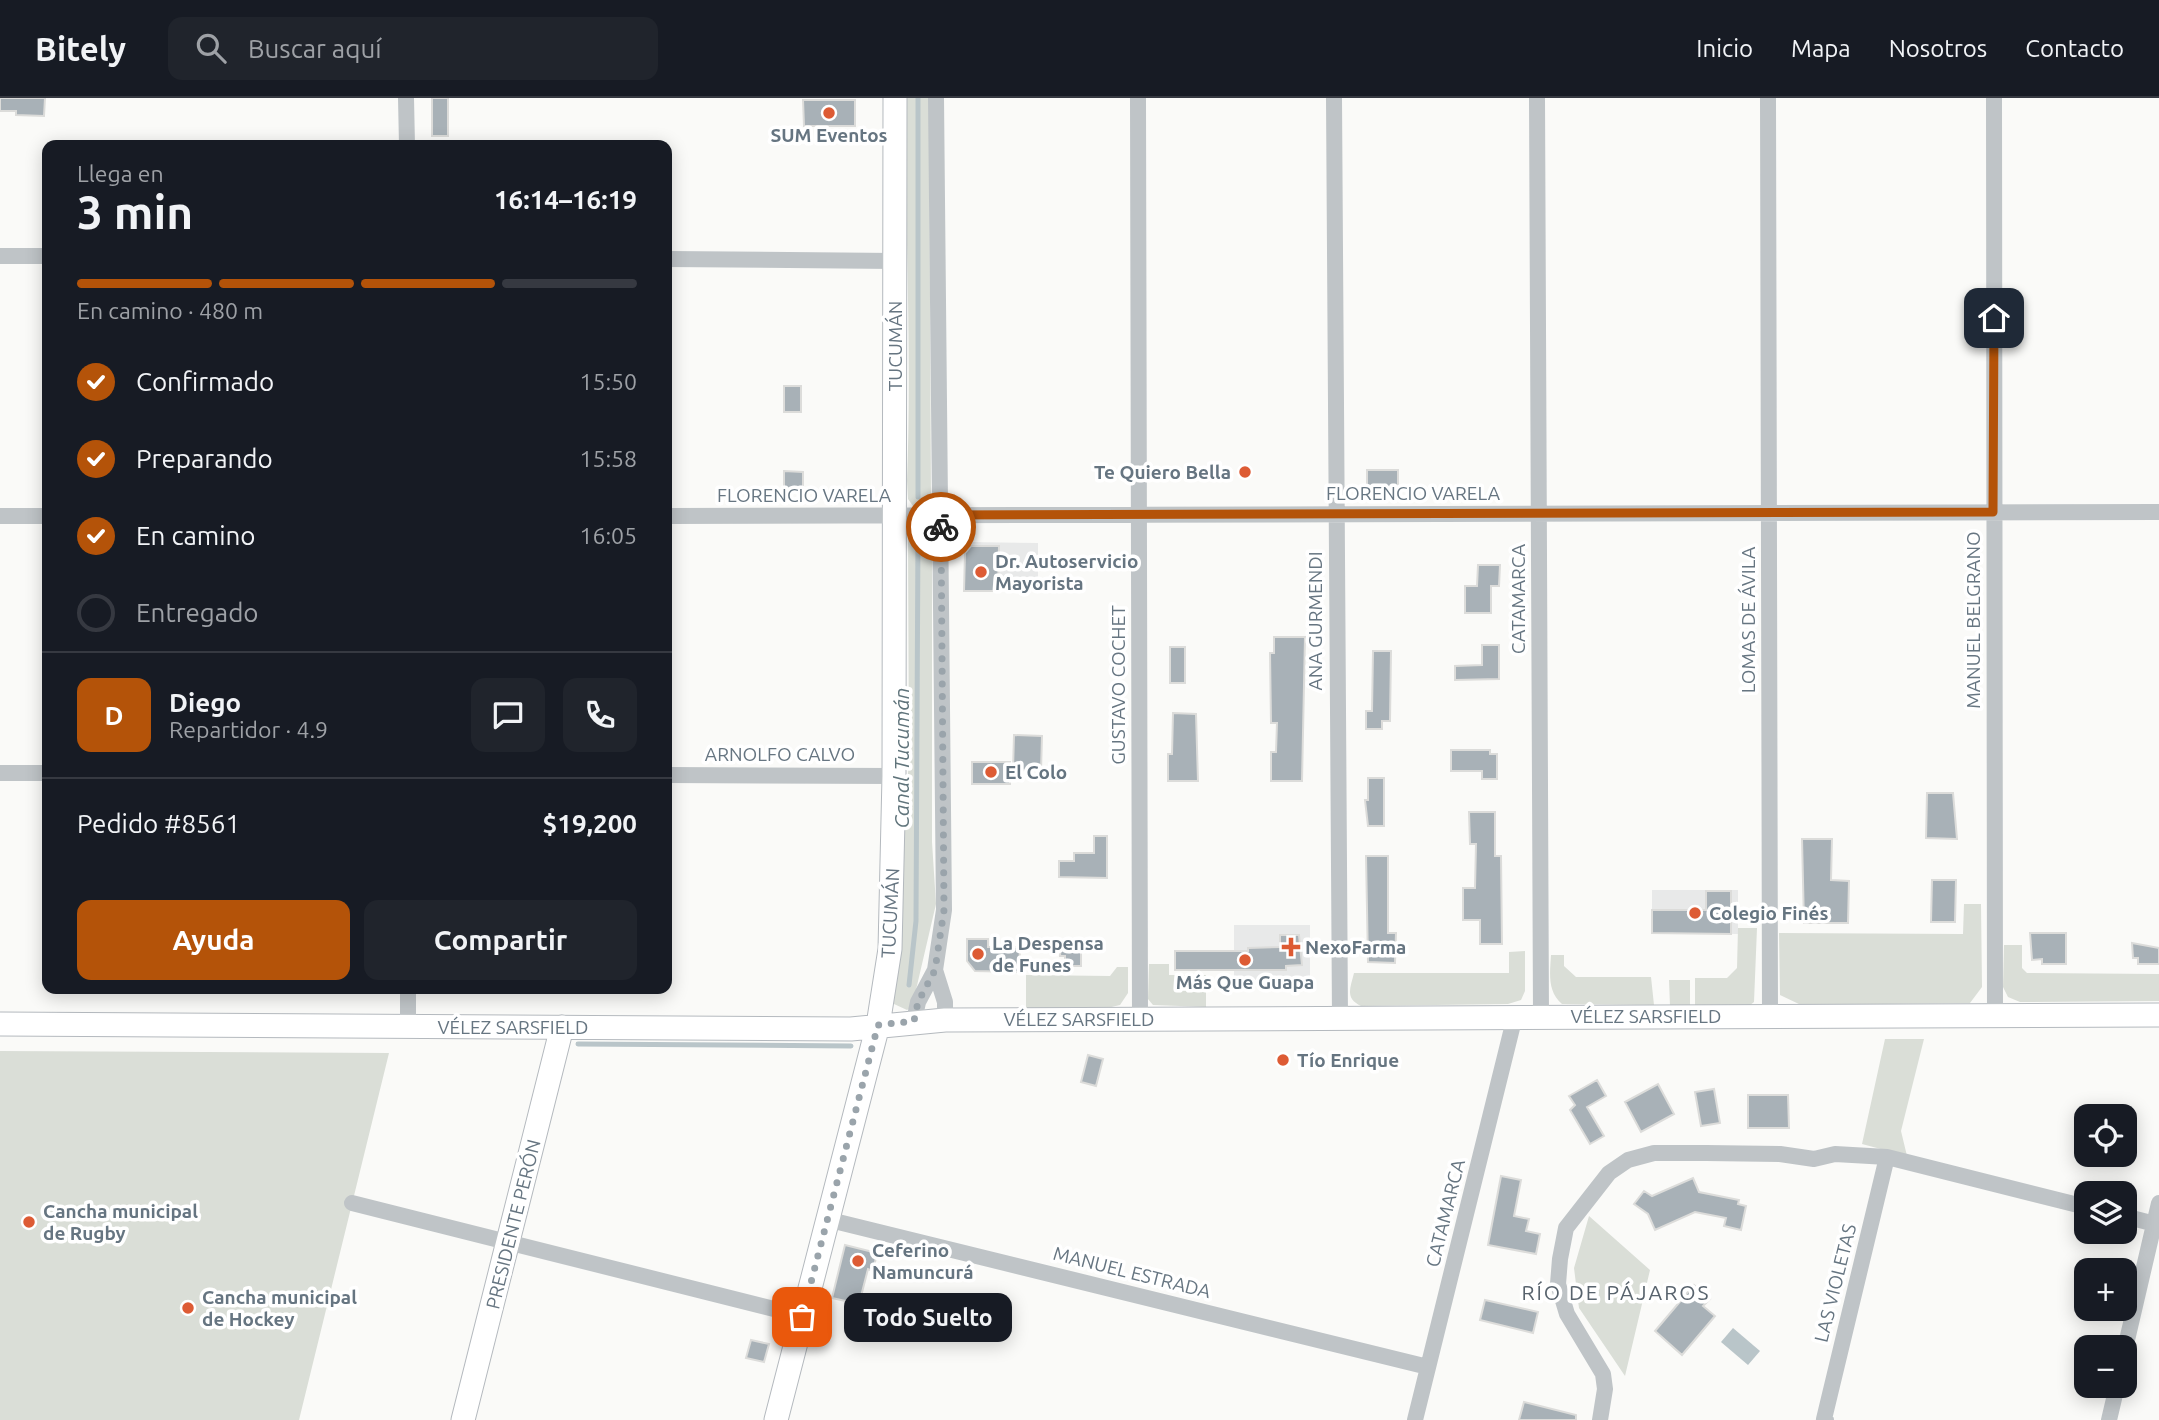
<!DOCTYPE html>
<html lang="es">
<head>
<meta charset="utf-8">
<style>
	:root { --surface:#171b24; --page:#20242c; --text:#f1f3f6; --muted:#9ea1a6; --line:#363941; --accent:#b45309 }
	body { margin:0; font-family:Ubuntu,sans-serif; background:var(--page); color:var(--text); height:100vh; display:flex; flex-direction:column; font-size:26px; white-space:nowrap }
	* { box-sizing:border-box; margin:0 }
	p { font-size:23px; color:var(--muted) }
	.icon { flex:none; width:38px; height:38px; fill:none; stroke:currentColor; stroke-width:2; stroke-linecap:round; stroke-linejoin:round }
	.map { position:relative; flex:1; overflow:hidden }
	.drawer { position:absolute; left:42px; top:42px; width:630px; height:854px; display:flex; flex-direction:column; background:var(--surface); border-radius:14px; box-shadow:0 4px 18px #0003 }
	.drawer>* { flex:none }
	.tools { position:absolute; left:2074px; top:1006px; display:grid; gap:14px }
	.tools a { display:grid; place-items:center; width:63px; height:63px; border-radius:14px; background:var(--surface); box-shadow:0 4px 18px #0003; font-size:35px }
	.pin { position:absolute; display:grid; place-items:center; width:60px; height:60px; color:#fff; margin:-30px; border-radius:14px; box-shadow:0 4px 10px #0006 }
	.courier { position:absolute; display:grid; place-items:center; width:70px; height:70px; margin:-35px; border:5px solid #b45309; border-radius:50%; background:#fff; color:#222; box-shadow:0 2px 9px #0007 }
	.bubble { position:absolute; height:49px; border-radius:14px; background:var(--surface); box-shadow:0 4px 18px #0003; font-size:23px; font-weight:700; line-height:49px; text-align:center }
	.overview em { font-style:normal; font-weight:700 }
	.overview div { display:flex; flex-direction:column-reverse }
	.overview { display:flex; align-items:center; justify-content:space-between; height:119px; padding:0 35px }
	h1 { font-size:46px; font-weight:700; line-height:52px }
	.bar { display:grid; grid-template-columns:repeat(4,1fr); gap:10px 7px; align-content:center; height:84px; padding:0 35px }
	.bar i { height:9px; border-radius:5px; background:var(--line) }
	.bar .active { background:var(--accent) }
	.bar p { grid-column:span 4 }
	.line { display:flex; align-items:center; gap:18px; padding:0 35px; border-top:2px solid var(--line) }
	.line div { flex:1 }
	.round { display:grid; place-items:center; flex:none; width:74px; height:74px; border-radius:14px; background:var(--page) }
	ol { padding:0 35px; list-style:none }
	li { display:flex; align-items:center; gap:21px; height:77px }
	li p { margin-inline-start:auto }
	li .icon { padding:7px; border-radius:50%; background:var(--accent); color:#fff; stroke-width:4 }
	li:last-child { color:var(--muted) }
	li i { width:38px; height:38px; border:4px solid var(--line); border-radius:50% }
	.action { display:flex; gap:14px; margin-top:auto; padding:14px 35px }
	.action a { flex:1; height:80px; border-radius:14px; background:var(--accent); color:#fff; font-size:28px; font-weight:700; line-height:80px; text-align:center }
	.action a+a { background:var(--page); color:var(--text) }
	header { display:flex; align-items:center; gap:42px; box-sizing:border-box; height:98px; padding:0 35px; background:var(--surface); border-bottom:2px solid var(--line) }
	header strong { font-size:33px }
	nav { display:flex; gap:38px; margin-inline-start:auto; font-size:24px }
	.search { width:490px; height:63px; background:var(--page); display:flex; align-items:center; gap:18px; box-sizing:border-box; padding:0 24px; border-radius:14px; color:var(--muted); font-size:26px }
	.map>svg:first-child { display:block }
	.built { fill:#e8e9e9 }
	.green { fill:#daded7 }
	.water { fill:#b9c5c9 }
	.lines { fill:none; stroke-linecap:round; stroke-linejoin:round }
	.stream { stroke:#b9c5c9; stroke-width:5 }
	.building { fill:#a8b1b7; stroke:#dcdcda; stroke-width:2 }
	.secondary-casing { stroke:#b4b9be; stroke-width:25 }
	.street { stroke:#bfc4c7; stroke-width:16 }
	.secondary { stroke:#fff; stroke-width:23 }
	.done { stroke:#9aa4ab; stroke-width:7; stroke-dasharray:0 12.6 }
	.route { stroke:#b45309; stroke-width:9 }
	.poi-dot { fill:#dd5b34; stroke:#fff; stroke-width:2.5 }
	.labels { text-anchor:middle; dominant-baseline:central; stroke-width:7; stroke-linejoin:round; paint-order:stroke }
	.poi-label { font-size:19px; font-weight:bold; fill:#667581; stroke:#fff; text-anchor:start }
	.street-label { font-size:19px; fill:#667581; stroke:#fff }
	.water-label { font-size:21px; font-style:italic; fill:#60747b; stroke:#fff }
	.neighbourhood-label { font-size:21px; letter-spacing:2px; fill:#58636d; stroke:#fff }
</style>
</head>
<body>
<header>
<strong>Bitely</strong>
<div class="search"><svg class="icon" aria-label="search" viewBox="0 0 24 24"><circle cx="10" cy="10" r="6"/><path d="M15 15l6 6"/></svg>Buscar aquí</div>
<nav><a>Inicio</a><a>Mapa</a><a>Nosotros</a><a>Contacto</a></nav>
</header>
<div class="map">
<svg width="2159" height="1322" viewBox="0 0 2159 1322">
	<rect width="100%" height="100%" fill="#fafaf8"/>
	<path class="built" d="M965,444L1038,445V493H964Z
		M1652,792H1738V836L1652,835Z
		M1234,827H1310V882H1234Z"/>
	<path class="green" d="M905,0H929L931,399L922,411L913,408L908,401L907,383C912,255 905,128 905,0Z
		M919,431L925,432L932,453V744L936,806L912,909L907,912L894,906L893,897L909,661L908,443Z
		M1964,806H1981L1982,889L1970,905L1801,907L1780,897L1779,835L1963,836Z
		M1738,830H1757L1754,904L1749,908L1695,907V880H1727L1737,870Z
		M2004,847H2022V870L2027,875L2159,876V903L2020,904L2008,899L2003,889Z
		M1525,853V893L1521,902L1508,906L1361,908C1345,900 1350,891 1354,875H1509V854Z
		M1551,857H1564V868L1576,879H1651L1654,907L1562,906C1547,893 1550,875 1551,857Z
		M1149,866H1169V877H1206V909L1153,907L1148,901Z
		M1117,869H1128V895L1120,907L1103,911H1026V877L1110,878Z
		M1669,882H1690V908H1670Z
		M1885,941H1924L1901,1033L1907,1058L1862,1046Z
		M0,953L389,955L299,1322H0Z
		M1589,1118L1650,1172L1625,1278L1579,1210L1574,1170Z"/>
	<path class="water" d="M1733,1230L1760,1253L1748,1267L1721,1244Z"/>
	<g class="lines">
		<path class="stream" d="M918,399V0
			M909,887L916,823L918,433
			M578,946L851,948"/>
	</g>
	<path class="building" d="M0,0H45L44,18L16,17V13H0Z
		M432,0H448V38H432Z
		M803,2H855V28H804Z
		M784,288H801V314H784Z
		M1367,372H1398V396H1367Z
		M784,373L803,374V391H784Z
		M971,448H999L998,493H964L965,455Z
		M1478,467H1500L1499,488H1491V515H1465V488H1477Z
		M1274,539H1305L1302,683H1271V654H1276L1277,625H1271L1270,555H1274Z
		M1482,547H1499V581L1455,582V568L1482,567Z
		M1170,549H1185V585H1170Z
		M1373,553H1391L1390,623H1382V631H1366V613H1372Z
		M1173,615L1196,616L1198,683H1168V656H1172Z
		M1014,637L1042,638L1041,673L1013,672Z
		M1451,652H1490V656H1497V681H1482V673H1451Z
		M972,664H1010V686H972Z
		M1368,680H1384V728H1368L1365,702H1368Z
		M1927,695H1953L1957,741L1926,740Z
		M1469,714H1495V758H1501L1502,846H1480V822H1463V790H1475L1476,746H1470Z
		M1094,738H1107V780L1059,779V763H1074V755H1094Z
		M1802,741H1832L1831,782L1849,783L1848,825H1804Z
		M1366,758H1388V835H1396L1395,865L1368,864Z
		M1932,782H1956L1955,824H1931Z
		M1706,793H1731V836L1652,835V812H1706Z
		M2030,835H2066V866H2042V861L2032,862Z
		M1280,837H1299L1302,867L1286,868V872H1175V853H1248V850L1280,849Z
		M967,841H988V849H1020L1019,874L975,873L967,863Z
		M1061,843L1081,844V868H1065V858H1060Z
		M2132,845L2159,850V866H2138V860H2133Z
		M1088,957L1103,961L1096,988L1081,984Z
		M1597,982L1606,998L1587,1009L1604,1038L1590,1046L1570,1012L1575,1007L1569,998Z
		M1658,986L1674,1016L1641,1034L1625,1004Z
		M1714,991L1720,1025L1701,1028L1695,994Z
		M1748,997H1788L1789,1030H1748Z
		M1501,1078L1521,1082L1514,1118L1529,1121L1526,1133L1540,1136L1536,1156L1488,1147Z
		M1693,1080L1699,1094L1739,1102L1738,1106L1746,1108L1741,1132L1724,1128L1726,1120L1695,1114L1655,1132L1648,1116L1634,1106L1644,1093L1652,1098Z
		M845,1147L877,1155L873,1173L868,1171L859,1206L832,1200Z
		M1694,1187L1710,1201L1703,1208L1715,1218L1682,1257L1655,1233Z
		M1485,1202L1538,1214L1533,1235L1480,1222Z
		M751,1242L769,1246L764,1264L746,1260Z
		M1524,1304L1576,1317V1322H1519Z"/>
	<g class="lines">
		<g class="secondary-casing">
			<path id="secondary" d="M0,926L851,931L945,922L2159,917
				M463,1322L562,929
				M776,1322L878,927L890,851L894,678L895,0"/>
		</g>
		<path class="street" d="M406,0L407,47
			M1138,0L1140,921
			M1334,0L1340,919
			M1537,0L1541,918
			M1768,0L1770,918
			M1994,0L1995,918
			M0,158H47
			M667,161L895,163
			M0,418H47
			M667,418L2159,414
			M0,675H47
			M667,677L894,678
			M935,872L945,904V922
			M408,891V928
			M914,923L918,904L935,872L944,812L936,0
			M352,1105L802,1218
			M2124,1118L2159,1127
			M826,1121L1428,1269
			M2124,1255L2159,1105
			M1415,1322L1515,918
			M1600,1322L1605,1291L1603,1276L1567,1216L1558,1186L1560,1161L1566,1130L1609,1075L1628,1062L1654,1055H1706L1780,1056L1814,1061L1835,1056L1887,1059L2086,1109
			M1826,1322L1824,1321L1887,1059
			M2109,1322L2117,1288"/>
		<use href="#secondary" class="secondary"/>
	</g>
	<g class="lines">
		<path class="done" d="M802,1219L878,927L914,923L918,904L935,872L944,812L941,429"/>
		<path class="route" d="M941,429V417L1993,414L1994,220"/>
	</g>
	<g class="poi-dot">
		<circle cx="829" cy="15" r="7"/>
		<circle cx="1245" cy="374" r="7"/>
		<circle cx="981" cy="474" r="7"/>
		<circle cx="991" cy="674" r="7"/>
		<circle cx="1695" cy="815" r="7"/>
		<path d="M1287.5 838.5h7v7h7v7h-7v7h-7v-7h-7v-7h7z"/>
		<circle cx="978" cy="856" r="7"/>
		<circle cx="1245" cy="862" r="7"/>
		<circle cx="1283" cy="962" r="7"/>
		<circle cx="29" cy="1124" r="7"/>
		<circle cx="858" cy="1163" r="7"/>
		<circle cx="188" cy="1210" r="7"/>
	</g>
	<g class="labels">
		<g class="poi-label">
			<text x="829" y="37" text-anchor="middle">SUM Eventos</text>
			<text x="1231" y="374" text-anchor="end">Te Quiero Bella</text>
			<text x="995" y="463">Dr. Autoservicio<tspan x="995" dy="22">Mayorista</tspan></text>
			<text x="1005" y="674">El Colo</text>
			<text x="1709" y="815">Colegio Finés</text>
			<text x="992" y="845">La Despensa<tspan x="992" dy="22">de Funes</tspan></text>
			<text x="1305" y="849">NexoFarma</text>
			<text x="1245" y="884" text-anchor="middle">Más Que Guapa</text>
			<text x="1297" y="962">Tío Enrique</text>
			<text x="43" y="1113">Cancha municipal<tspan x="43" dy="22">de Rugby</tspan></text>
			<text x="872" y="1152">Ceferino<tspan x="872" dy="22">Namuncurá</tspan></text>
			<text x="202" y="1199">Cancha municipal<tspan x="202" dy="22">de Hockey</tspan></text>
		</g>
		<g class="street-label">
			<text transform="translate(895 248) rotate(-90)">TUCUMÁN</text>
			<text x="1413" y="395">FLORENCIO VARELA</text>
			<text x="804" y="397">FLORENCIO VARELA</text>
			<text transform="translate(1518 501) rotate(-90)">CATAMARCA</text>
			<text transform="translate(1748 522) rotate(-90)">LOMAS DE ÁVILA</text>
			<text transform="translate(1973 522) rotate(-90)">MANUEL BELGRANO</text>
			<text transform="translate(1315 523) rotate(-90)">ANA GURMENDI</text>
			<text transform="translate(1118 587) rotate(-90)">GUSTAVO COCHET</text>
			<text x="780" y="656">ARNOLFO CALVO</text>
			<text transform="translate(890 815) rotate(-87)">TUCUMÁN</text>
			<text x="1646" y="918">VÉLEZ SARSFIELD</text>
			<text x="1079" y="921">VÉLEZ SARSFIELD</text>
			<text x="513" y="929">VÉLEZ SARSFIELD</text>
			<text transform="translate(1445 1115) rotate(-76)">CATAMARCA</text>
			<text transform="translate(513 1126) rotate(-76)">PRESIDENTE PERÓN</text>
			<text transform="translate(1132 1174) rotate(14)">MANUEL ESTRADA</text>
			<text transform="translate(1835 1185) rotate(-76)">LAS VIOLETAS</text>
		</g>
		<g class="water-label">
			<text transform="translate(901 660) rotate(-90)">Canal Tucumán</text>
		</g>
		<g class="neighbourhood-label">
			<text x="1616" y="1194">RÍO DE PÁJAROS</text>
		</g>
	</g>
</svg>
<div class="tools">
<a><svg class="icon" aria-label="locate" viewBox="0 0 24 24"><circle cx="12" cy="12" r="6"/><path d="M12 2v4M12 18v4M2 12h4M18 12h4"/></svg></a>
<a><svg class="icon" aria-label="layers" viewBox="0 0 24 24"><path d="M12 4l9 5-9 5-9-5zM3 14l9 5 9-5"/></svg></a>
<a>+</a>
<a>−</a>
</div>
<div class="pin" style="left:802px;top:1219px;background:#ea580c"><svg class="icon" aria-label="bag" viewBox="0 0 24 24"><path d="M5 8h14l-1 12H6zM9 8a3 3 0 0 1 6 0"/></svg></div>
<div class="pin" style="left:1994px;top:220px;background:#1f2937"><svg class="icon" aria-label="home" viewBox="0 0 24 24"><path d="M3 11l9-7 9 7M6 9v11h12V9"/></svg></div>
<div class="courier" style="left:941px;top:429px"><svg class="icon" aria-label="bike" viewBox="0 0 24 24"><circle cx="6" cy="16" r="4"/><circle cx="18" cy="16" r="4"/><path d="M6 16l4-8h5l3 8M10 8l3 8H6M13 5h3"/></svg></div>
<div class="bubble" style="left:844px;top:1195px;width:168px">Todo Suelto</div>
<section class="drawer">
<div class="overview"><div><h1>3 min</h1><p>Llega en</p></div><em>16:14–16:19</em></div>
<div class="bar"><i class="active"></i><i class="active"></i><i class="active"></i><i></i><p>En camino · 480 m</p></div>
<ol>
<li><svg class="icon" aria-label="check" viewBox="0 0 24 24"><path d="M5 12l5 5 9-10"/></svg>Confirmado<p>15:50</p></li>
<li><svg class="icon" aria-label="check" viewBox="0 0 24 24"><path d="M5 12l5 5 9-10"/></svg>Preparando<p>15:58</p></li>
<li><svg class="icon" aria-label="check" viewBox="0 0 24 24"><path d="M5 12l5 5 9-10"/></svg>En camino<p>16:05</p></li>
<li><i></i>Entregado</li>
</ol>
<div class="line" style="height:126px"><b class="round" style="background:var(--accent);color:#fff">D</b><div><b>Diego</b><p>Repartidor · 4.9</p></div><a class="round"><svg class="icon" aria-label="chat" viewBox="0 0 24 24"><path d="M4 5h16v11H9l-5 4z"/></svg></a><a class="round"><svg class="icon" aria-label="phone" viewBox="0 0 24 24"><path d="M5 4h4l2 5-3 2q2 4 5 5l2-3 5 2v4C11 20 4 13 5 4z"/></svg></a></div>
<div class="line" style="height:91px"><div>Pedido #8561</div><b>$19,200</b></div>
<div class="action"><a>Ayuda</a><a>Compartir</a></div>
</section>
</div>
</body>
</html>
